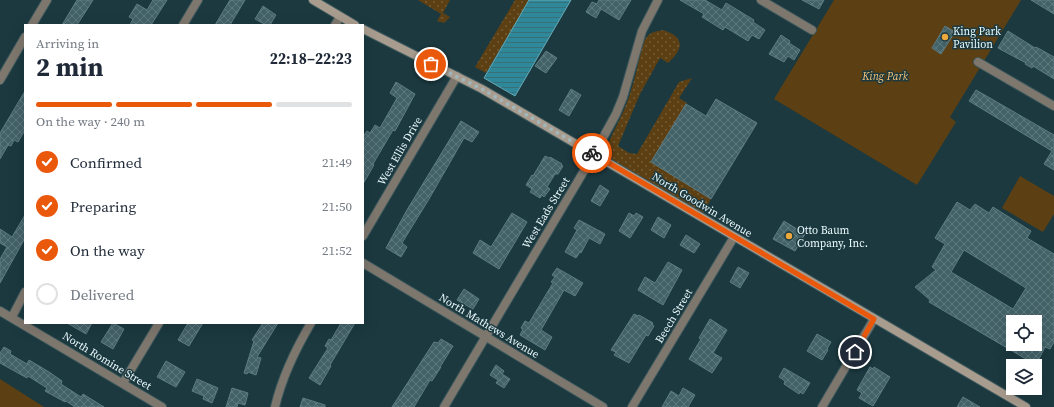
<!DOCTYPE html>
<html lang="en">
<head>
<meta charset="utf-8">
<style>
	:root { --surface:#fff; --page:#f6f6f7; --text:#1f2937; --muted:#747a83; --line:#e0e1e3; --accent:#ea580c }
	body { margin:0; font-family:"Source Serif 4",serif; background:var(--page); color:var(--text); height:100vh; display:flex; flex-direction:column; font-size:15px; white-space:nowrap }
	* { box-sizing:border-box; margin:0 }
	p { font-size:13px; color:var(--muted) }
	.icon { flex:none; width:22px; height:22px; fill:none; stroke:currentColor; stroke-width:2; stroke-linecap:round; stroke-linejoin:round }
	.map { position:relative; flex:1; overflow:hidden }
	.panel { position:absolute; left:24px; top:24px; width:340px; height:300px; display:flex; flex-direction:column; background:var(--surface); border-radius:0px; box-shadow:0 4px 16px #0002 }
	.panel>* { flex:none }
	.controls { position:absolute; left:1006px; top:315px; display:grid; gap:8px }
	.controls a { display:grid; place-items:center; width:36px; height:36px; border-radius:0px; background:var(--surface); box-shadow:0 4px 16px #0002; font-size:20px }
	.pin { position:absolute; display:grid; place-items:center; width:34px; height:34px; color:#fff; margin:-17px; border:2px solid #fff; border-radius:50%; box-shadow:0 1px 4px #0007 }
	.courier { position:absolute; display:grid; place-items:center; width:40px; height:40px; margin:-20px; border:3px solid #ea580c; border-radius:50%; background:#fff; color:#222; box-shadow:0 1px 5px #0007 }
	.overview em { font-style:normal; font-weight:700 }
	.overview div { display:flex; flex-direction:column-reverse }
	.overview { display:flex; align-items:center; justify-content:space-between; height:68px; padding:0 12px }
	h1 { font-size:26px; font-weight:700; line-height:30px }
	.bar { display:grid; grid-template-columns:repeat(4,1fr); gap:6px 4px; align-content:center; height:48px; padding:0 12px }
	.bar i { height:5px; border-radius:3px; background:var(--line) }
	.bar .active { background:var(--accent) }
	.bar p { grid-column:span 4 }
	ol { padding:0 12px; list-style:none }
	li { display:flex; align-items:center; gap:12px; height:44px }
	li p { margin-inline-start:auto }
	li .icon { padding:4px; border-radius:50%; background:var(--accent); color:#fff; stroke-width:4 }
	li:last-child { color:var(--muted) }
	li i { width:22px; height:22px; border:2px solid var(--line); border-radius:50% }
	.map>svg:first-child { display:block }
	.grass { fill:url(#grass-dots) }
	.park { fill:#5c4014 }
	.water { fill:url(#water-rules); stroke:#66aab7 }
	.building { fill:url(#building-cross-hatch); stroke:#5c7b82; fill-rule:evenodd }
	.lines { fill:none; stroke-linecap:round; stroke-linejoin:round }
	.street-casing { stroke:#3c585d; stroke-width:10 }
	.secondary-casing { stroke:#3c585d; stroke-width:10 }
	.street { stroke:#7e776e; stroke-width:8 }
	.secondary { stroke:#a89c8e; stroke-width:8 }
	.done { stroke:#a0b6ba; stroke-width:4; stroke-dasharray:0 7.2 }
	.route { stroke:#ea580c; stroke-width:5 }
	.poi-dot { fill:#eda83b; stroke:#1b393f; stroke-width:1.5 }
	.labels { text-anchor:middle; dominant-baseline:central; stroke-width:3; stroke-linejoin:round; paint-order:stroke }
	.poi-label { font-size:11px; fill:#e8f9fc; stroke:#1b393f; text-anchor:start }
	.park-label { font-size:11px; font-style:italic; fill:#f7c178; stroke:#1b393f }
	.street-label { font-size:11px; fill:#e8f9fc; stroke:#1b393f }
</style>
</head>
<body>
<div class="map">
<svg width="1054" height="407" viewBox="0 0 1054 407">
	<defs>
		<pattern id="grass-dots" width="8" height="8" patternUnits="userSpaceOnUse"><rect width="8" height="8" fill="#5c4014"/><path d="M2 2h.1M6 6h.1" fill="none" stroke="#735c37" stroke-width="1.8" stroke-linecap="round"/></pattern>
		<pattern id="water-rules" width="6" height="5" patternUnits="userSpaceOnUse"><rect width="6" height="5" fill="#2f8899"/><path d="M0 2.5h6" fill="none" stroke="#38707a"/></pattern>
		<pattern id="building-cross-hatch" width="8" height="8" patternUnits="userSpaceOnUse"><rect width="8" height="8" fill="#436268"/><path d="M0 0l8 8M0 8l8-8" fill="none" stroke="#5e797e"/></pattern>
	</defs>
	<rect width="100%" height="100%" fill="#1b393f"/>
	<path class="grass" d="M418,0H450L443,13L450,17L444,23L437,21L441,14Z
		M515,0H529L486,73L475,67Z
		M663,30C685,37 684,48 668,63L660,58L640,94L618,146L629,153L637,154L679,82L692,78L679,98L687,103L651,162L711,199L703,213L612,160L605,153C610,136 620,121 626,105C634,85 638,64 643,43C648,33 652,32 663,30Z"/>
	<path class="park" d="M834,0H1021L950,117L956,122L917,185L774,99Z
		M1020,176L1054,196V214L1043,232L1002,208Z
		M0,379L44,407H0Z"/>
	<path class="water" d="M529,0H571L515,96L484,78Z"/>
	<path class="building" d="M77,0H93L77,25H62Z
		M153,0H167L151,25H130L133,19L129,17L137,4L147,10Z
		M230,0H245L230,25H215Z
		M599,0H631L619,20L601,9L596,18L586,12L592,2L597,4Z
		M680,0H705L722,10L726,3L754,20L753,22L765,30L759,39L752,35L748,41L725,27L723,30L702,17L704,14Z
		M802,0H824L819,9Z
		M1031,0H1054V14Z
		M263,6L276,15L270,25H266L255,19Z
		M945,26L955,32L941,54L932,48Z
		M1008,31L1035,48L1036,47L1054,57V79L1033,66L1032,68L1025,64L1026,63L998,48Z
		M781,35L790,41L789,43L800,50L794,60L788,56L784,62L769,54Z
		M546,51L557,58L546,73L535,66Z
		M396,82L415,94L395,131L393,130L373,164L374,165L363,184V137L367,131L370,133L375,125L380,128L397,98L390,93Z
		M571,89L581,95L569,116L559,110Z
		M976,90L1054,135V170L1044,164L1052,151L969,101Z
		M25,91V130L18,142L14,140L11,146L8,145L0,159V133Z
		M716,99L757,123L711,199L651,162L686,104L706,116Z
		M461,121L479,132L472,142L464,138L429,199L402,243L407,247L401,257L386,248L407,210Z
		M545,156L549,158L550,157L562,164L561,165L563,166L558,174H555L547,187L550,189L544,197L542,195L540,198L530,192L532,189L526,185L532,175L533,176Z
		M600,185L609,191L600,206L591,201Z
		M957,202L970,210L975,204L989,213L993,207L1031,231L1027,238L1054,254V342L1050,349L1045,347L1036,365L929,302L930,300L915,287L936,270L932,267L945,244L935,238ZM964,250L1026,288L1013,309L951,272ZM1013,322H1035V344H1013Z
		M512,213L527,222L499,269L473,253L480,240L491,247Z
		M629,213L634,216L636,213L643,217L630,238L619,231Z
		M25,215V238L0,283V259L7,247L0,243V229L12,237Z
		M658,217L671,225L664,238L651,230Z
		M579,220L605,234L600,244L589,238L581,253L580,252L576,258L565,252L577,230L574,228Z
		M784,221L805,234L795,251L773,239Z
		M686,235L700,244L694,253L680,245Z
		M668,262L682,270L663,305L638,290L645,277L655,283Z
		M738,267L749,273L740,288L730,282Z
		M557,268L583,283L575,296L564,290L541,330L552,337L545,350L520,335L523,329L521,328L525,321L529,323L553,283L551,282L555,277L552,275Z
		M464,289L479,299L473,309L457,300Z
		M634,314L638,316L639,315L653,323L652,325L654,326L648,336L646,335L629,363L614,355L616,352L611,350Z
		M710,319L727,330L713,353L722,358L712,373L689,359L701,339L699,338Z
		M67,323H92L86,334Z
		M113,323L124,329L113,349L101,342Z
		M188,323H203L189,346L178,340Z
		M263,323H278L257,357L261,358L256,375L248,372L247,374L244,373L254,341L252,340Z
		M341,323H355L330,365L331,366L320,385L309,378L328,348L325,346L329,339L331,340Z
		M817,334L831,342L827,349L828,350L822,360L807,351Z
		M441,339L453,346L440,367H441L432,381L430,380L414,407H392L434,342L438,343Z
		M4,347L11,351L10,354L27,364L29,360L49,372L62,381L61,384L64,386L81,397L83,394L104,407H75L66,401L65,402L45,391L47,388L28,376L27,378L0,363V353Z
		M166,361L185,372L176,387L157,377Z
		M496,365L504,371L502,374L510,379L504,388L496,383L498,380L490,375Z
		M870,367L873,369L874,367L890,377L873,406L859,398L862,393L857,390Z
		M784,368L810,383L803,394L800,392L799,394L784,384L785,381L779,377Z
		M197,379L218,388L212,403L203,399L204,396L192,391Z
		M232,388L248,393L245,405L238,403L237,407H226Z
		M683,388L695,395L688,407H662L671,391L679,396Z
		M963,397L980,407H957Z
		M303,398L325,405V407H300Z"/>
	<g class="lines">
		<g class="street-casing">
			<path id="street" d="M761,0L812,30
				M32,25L47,0
				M183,25L198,0
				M335,25L340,17
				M978,62L1054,106
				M0,80L25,37
				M363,236L457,76
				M363,263L603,407
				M0,311L162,407
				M12,317L25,292
				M123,383L159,323
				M275,407C282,377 295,350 311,323
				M444,407L594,154L616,114L623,97L642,31L658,0
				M632,407L734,237
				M822,407L874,319"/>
		</g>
		<g class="secondary-casing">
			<path id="secondary" d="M313,0L355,25
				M363,29L482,89L1026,407"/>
		</g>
		<use href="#street" class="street"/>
		<use href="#secondary" class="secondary"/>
	</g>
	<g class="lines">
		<path class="done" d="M431,64L482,89L592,153"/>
		<path class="route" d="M592,153L874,319L855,352"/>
	</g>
	<g class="poi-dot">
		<circle cx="945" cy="37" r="4"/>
		<circle cx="789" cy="236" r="4"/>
	</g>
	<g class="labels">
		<g class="poi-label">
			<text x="953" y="31">King Park<tspan x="953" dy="13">Pavilion</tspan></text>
			<text x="797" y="230">Otto Baum<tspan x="797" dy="13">Company, Inc.</tspan></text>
		</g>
		<g class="park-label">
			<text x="885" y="76">King Park</text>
		</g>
		<g class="street-label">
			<text transform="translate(400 151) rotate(-60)">West Ellis Drive</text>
			<text transform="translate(702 205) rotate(31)">North Goodwin Avenue</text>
			<text transform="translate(546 213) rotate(-59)">West Eads Street</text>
			<text transform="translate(674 316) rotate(-59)">Beech Street</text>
			<text transform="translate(489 326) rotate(31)">North Mathews Avenue</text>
			<text transform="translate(107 361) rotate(31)">North Romine Street</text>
		</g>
	</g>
</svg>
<div class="controls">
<a><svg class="icon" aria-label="locate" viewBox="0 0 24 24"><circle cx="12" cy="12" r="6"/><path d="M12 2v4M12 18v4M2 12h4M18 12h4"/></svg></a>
<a><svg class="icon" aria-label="layers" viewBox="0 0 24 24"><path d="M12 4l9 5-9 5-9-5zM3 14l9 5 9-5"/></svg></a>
</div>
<div class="pin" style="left:431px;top:64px;background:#ea580c"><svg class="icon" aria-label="bag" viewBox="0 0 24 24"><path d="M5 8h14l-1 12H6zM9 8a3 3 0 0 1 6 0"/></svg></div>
<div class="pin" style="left:855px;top:352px;background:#1f2937"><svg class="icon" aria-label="home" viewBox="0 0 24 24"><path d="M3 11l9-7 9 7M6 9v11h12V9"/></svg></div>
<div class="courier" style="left:592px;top:153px"><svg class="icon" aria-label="bike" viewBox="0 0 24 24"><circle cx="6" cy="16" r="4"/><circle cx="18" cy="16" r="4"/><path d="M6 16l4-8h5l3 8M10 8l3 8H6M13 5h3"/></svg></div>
<section class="panel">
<div class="overview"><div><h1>2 min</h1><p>Arriving in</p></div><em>22:18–22:23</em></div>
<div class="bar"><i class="active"></i><i class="active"></i><i class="active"></i><i></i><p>On the way · 240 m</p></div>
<ol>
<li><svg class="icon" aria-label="check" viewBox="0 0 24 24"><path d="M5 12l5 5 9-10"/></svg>Confirmed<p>21:49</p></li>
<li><svg class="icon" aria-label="check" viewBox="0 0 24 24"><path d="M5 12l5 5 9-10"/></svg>Preparing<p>21:50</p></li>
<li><svg class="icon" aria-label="check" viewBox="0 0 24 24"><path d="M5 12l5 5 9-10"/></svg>On the way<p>21:52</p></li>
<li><i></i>Delivered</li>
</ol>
</section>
</div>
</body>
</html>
